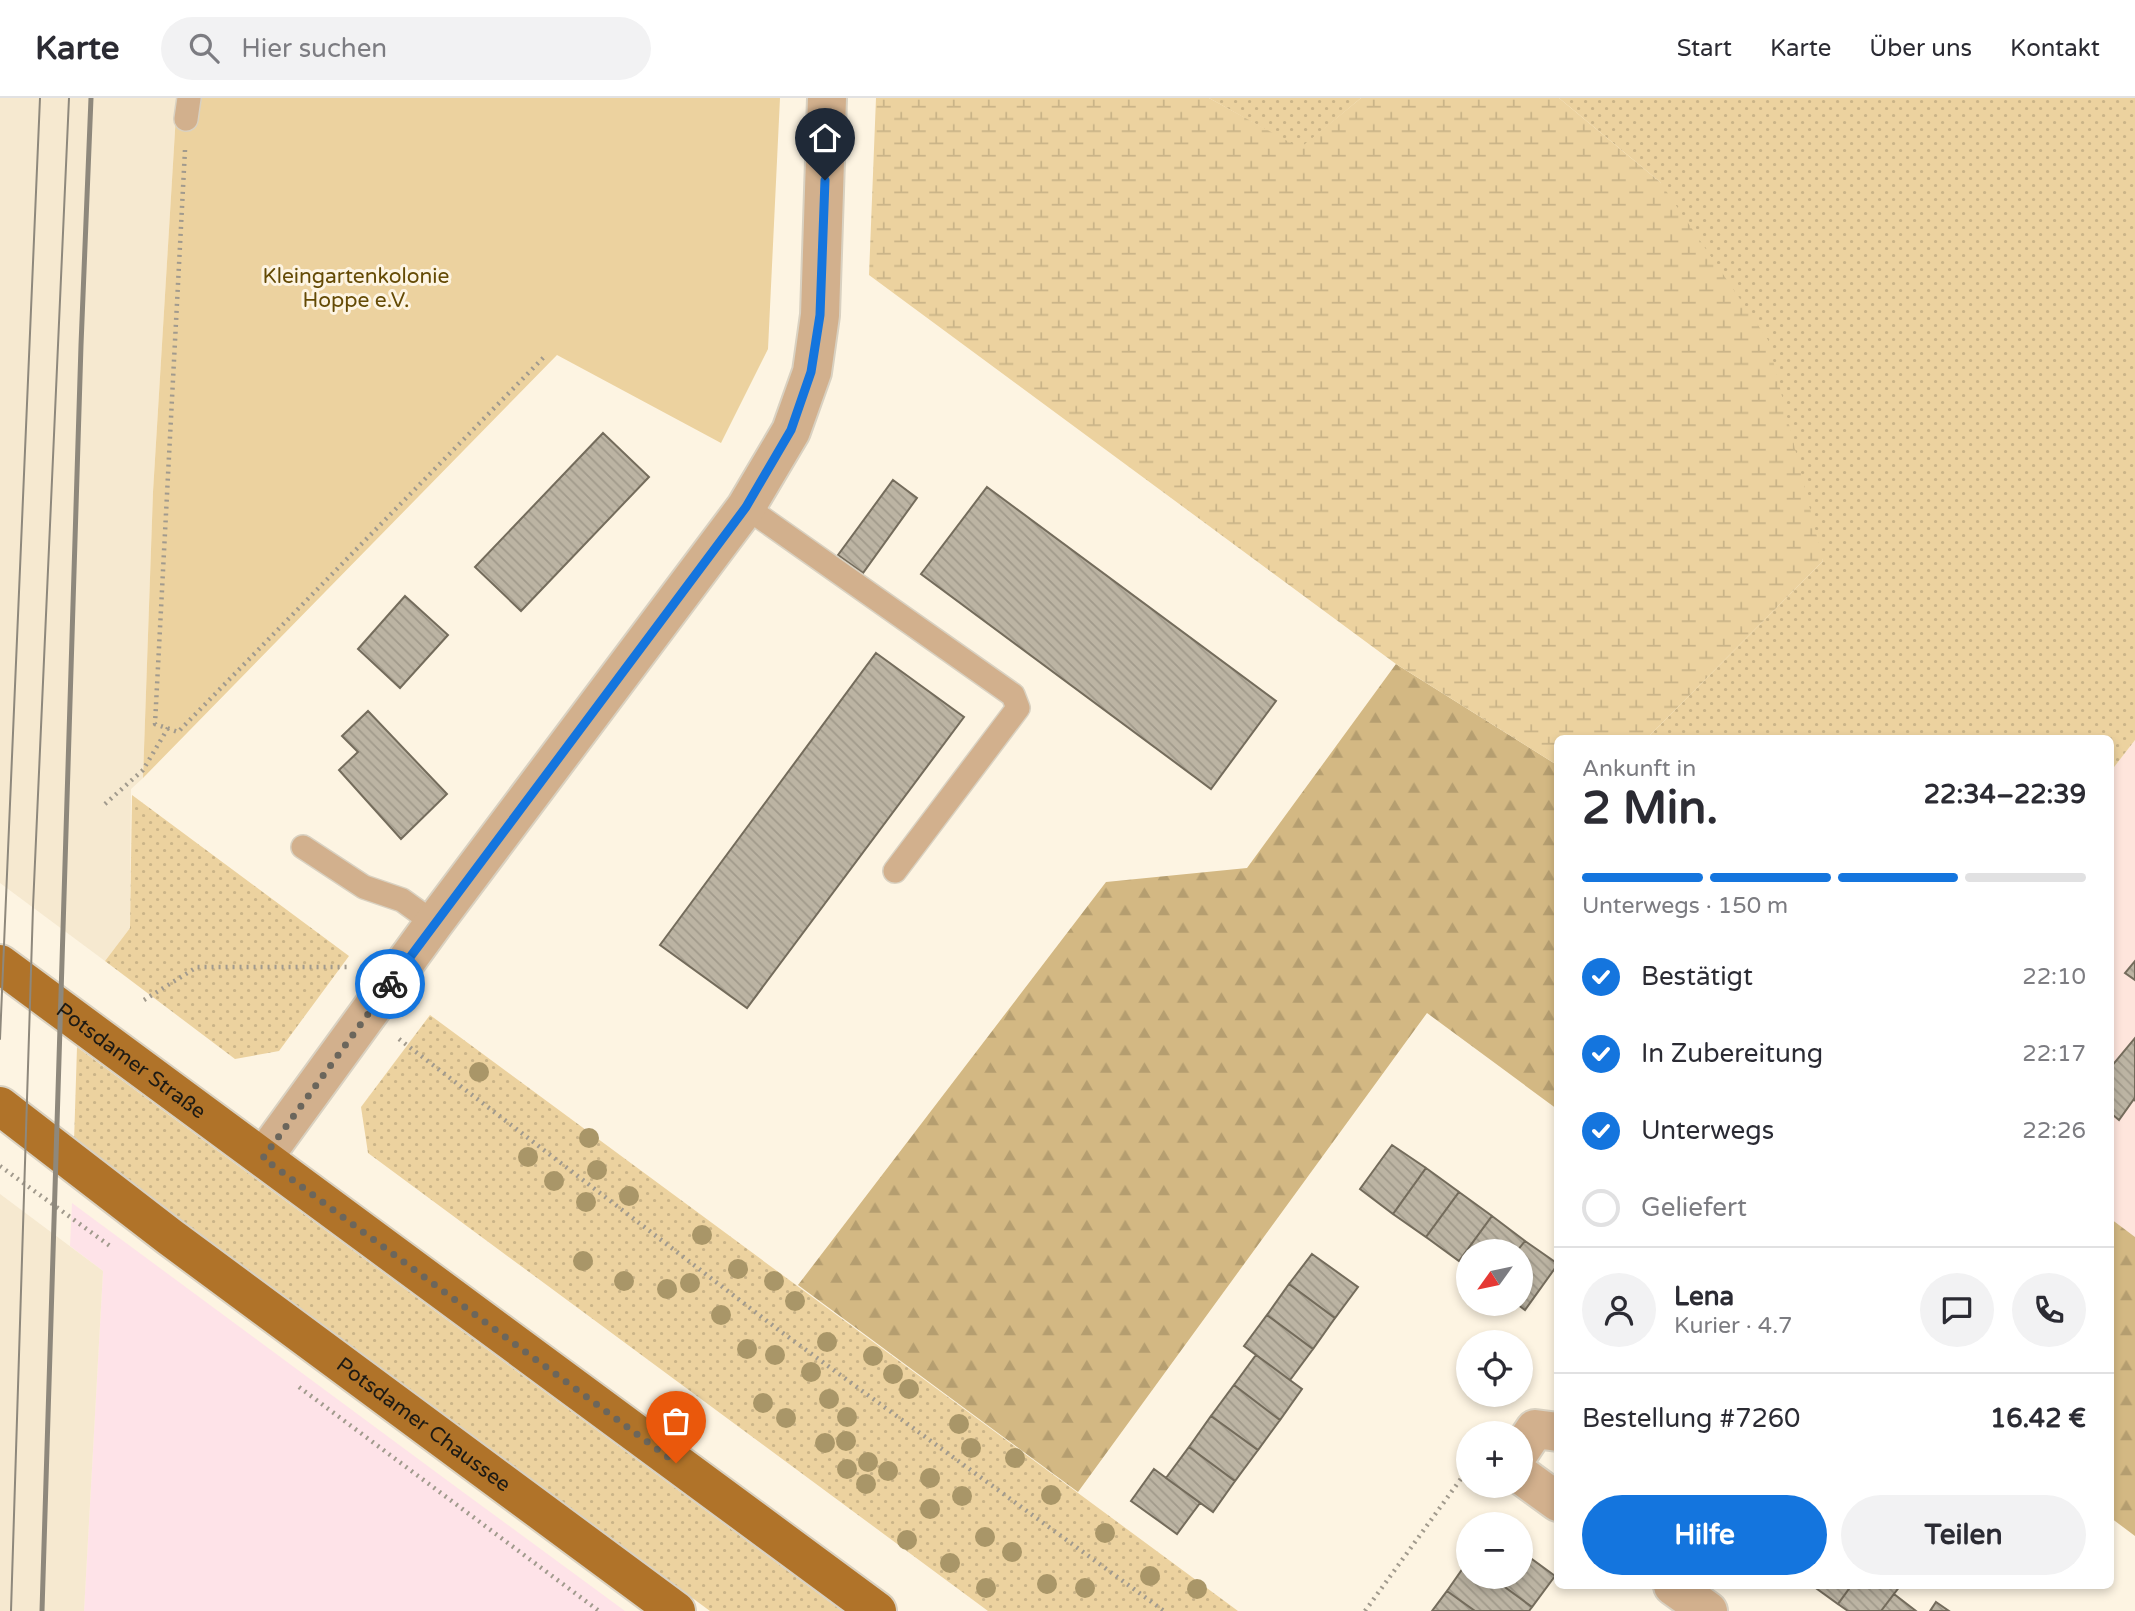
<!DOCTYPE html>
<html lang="de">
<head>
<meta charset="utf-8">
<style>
	:root { --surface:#fff; --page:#f2f2f3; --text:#2b2b33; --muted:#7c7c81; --line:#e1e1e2; --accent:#1475de }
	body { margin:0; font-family:"Varela Round",sans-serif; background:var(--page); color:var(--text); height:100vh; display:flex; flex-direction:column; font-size:26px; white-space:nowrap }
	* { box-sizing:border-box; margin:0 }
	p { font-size:23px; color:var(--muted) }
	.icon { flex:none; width:38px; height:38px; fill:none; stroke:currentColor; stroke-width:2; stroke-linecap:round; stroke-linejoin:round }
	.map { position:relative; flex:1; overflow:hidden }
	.sheet { position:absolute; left:1554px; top:637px; width:560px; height:854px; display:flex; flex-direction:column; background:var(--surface); border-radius:10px; box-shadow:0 4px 10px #0003 }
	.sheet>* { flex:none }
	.needle { width:46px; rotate:237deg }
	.controls { position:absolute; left:1456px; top:1141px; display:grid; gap:14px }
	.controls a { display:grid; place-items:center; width:77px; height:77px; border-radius:50%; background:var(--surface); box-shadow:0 4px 10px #0003; font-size:35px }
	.pin { position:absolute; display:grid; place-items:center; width:60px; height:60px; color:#fff; margin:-72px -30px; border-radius:50% 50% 50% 0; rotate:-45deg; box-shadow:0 0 7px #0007 }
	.pin .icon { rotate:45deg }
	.courier { position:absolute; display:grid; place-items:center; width:70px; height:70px; margin:-35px; border:5px solid #1475de; border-radius:50%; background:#fff; color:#222; box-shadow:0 2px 9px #0007 }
	.summary em { font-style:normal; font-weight:700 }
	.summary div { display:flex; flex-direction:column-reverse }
	.summary { display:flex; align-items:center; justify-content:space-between; height:119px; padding:0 28px }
	h1 { font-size:46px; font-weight:700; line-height:52px }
	.bar { display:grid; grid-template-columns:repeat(4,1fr); gap:10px 7px; align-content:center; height:84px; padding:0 28px }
	.bar i { height:9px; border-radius:5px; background:var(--line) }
	.bar .on { background:var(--accent) }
	.bar p { grid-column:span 4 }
	.line { display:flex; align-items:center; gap:18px; padding:0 28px; border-top:2px solid var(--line) }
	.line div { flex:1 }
	.round { display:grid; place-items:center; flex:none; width:74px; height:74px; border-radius:37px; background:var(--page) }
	ol { padding:0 28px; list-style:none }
	li { display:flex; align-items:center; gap:21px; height:77px }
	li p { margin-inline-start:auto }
	li .icon { padding:7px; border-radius:50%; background:var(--accent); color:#fff; stroke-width:4 }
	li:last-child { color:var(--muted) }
	li i { width:38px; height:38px; border:4px solid var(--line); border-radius:50% }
	.primary-button { display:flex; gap:14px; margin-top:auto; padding:14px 28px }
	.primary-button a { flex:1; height:80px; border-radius:42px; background:var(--accent); color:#fff; font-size:28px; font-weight:700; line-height:80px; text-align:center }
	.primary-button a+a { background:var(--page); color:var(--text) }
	header { display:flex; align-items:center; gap:42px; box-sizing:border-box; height:98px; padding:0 35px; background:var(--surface); border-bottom:2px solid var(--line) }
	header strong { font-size:33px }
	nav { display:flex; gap:38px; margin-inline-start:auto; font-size:24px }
	.search { width:490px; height:63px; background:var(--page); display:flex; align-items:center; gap:18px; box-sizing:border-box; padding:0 24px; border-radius:38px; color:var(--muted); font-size:26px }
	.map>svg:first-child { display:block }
	.commercial { fill:#fee3e8 }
	.education { fill:#fee5dc }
	.built { fill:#f6e9d0 }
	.grass { fill:url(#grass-dots) }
	.forest { fill:url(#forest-firs) }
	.wetland { fill:url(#wetland-marsh) }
	.garden { fill:#ecd29f }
	.building { fill:url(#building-back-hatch); stroke:#746c5c; stroke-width:2 }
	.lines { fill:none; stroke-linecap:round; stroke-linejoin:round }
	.lane-casing { stroke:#d9d1c1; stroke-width:26 }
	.street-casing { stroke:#d9d1c1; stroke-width:42 }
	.primary-casing { stroke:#d9d1c1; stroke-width:42 }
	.path { stroke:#a19a8d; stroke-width:4.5; stroke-dasharray:2 5; stroke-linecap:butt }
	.lane { stroke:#d2b08d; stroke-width:23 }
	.street { stroke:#d2b08d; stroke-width:38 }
	.primary { stroke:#b07329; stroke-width:38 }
	.tram { stroke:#8e887c; stroke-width:2 }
	.rail { stroke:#8e887c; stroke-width:5 }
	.tree { fill:#a99668 }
	.done { stroke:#6b665c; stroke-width:7; stroke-dasharray:0 12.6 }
	.route { stroke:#1475de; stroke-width:9 }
	.labels { text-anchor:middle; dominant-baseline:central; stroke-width:6; stroke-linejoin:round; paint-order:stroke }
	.park-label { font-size:21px; fill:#644a05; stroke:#fdf4e2 }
	.street-label { font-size:21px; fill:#1d1a14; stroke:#fdf4e2 }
</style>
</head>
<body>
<header>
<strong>Karte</strong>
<div class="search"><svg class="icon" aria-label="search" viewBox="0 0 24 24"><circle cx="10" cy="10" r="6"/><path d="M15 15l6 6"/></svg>Hier suchen</div>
<nav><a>Start</a><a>Karte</a><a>Über uns</a><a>Kontakt</a></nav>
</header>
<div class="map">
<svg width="2135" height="1513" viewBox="0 0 2135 1513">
	<defs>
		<pattern id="grass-dots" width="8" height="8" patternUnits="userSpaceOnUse" patternTransform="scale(1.75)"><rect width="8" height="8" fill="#ecd29f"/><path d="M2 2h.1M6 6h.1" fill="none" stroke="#cab488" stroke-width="1.8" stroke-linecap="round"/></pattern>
		<pattern id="forest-firs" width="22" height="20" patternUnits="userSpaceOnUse" patternTransform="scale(1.75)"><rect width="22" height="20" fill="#d3b883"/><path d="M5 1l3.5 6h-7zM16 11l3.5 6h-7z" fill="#b59e70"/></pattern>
		<pattern id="wetland-marsh" width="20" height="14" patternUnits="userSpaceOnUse" patternTransform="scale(1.75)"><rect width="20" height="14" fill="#ecd29f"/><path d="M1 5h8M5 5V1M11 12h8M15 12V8" fill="none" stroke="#cab488"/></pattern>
		<pattern id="building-back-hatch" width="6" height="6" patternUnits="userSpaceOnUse" patternTransform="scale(1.75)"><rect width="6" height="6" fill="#bcb4a3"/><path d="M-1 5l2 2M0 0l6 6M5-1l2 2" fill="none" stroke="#a19a8b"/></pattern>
	</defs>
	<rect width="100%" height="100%" fill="#fdf4e2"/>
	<path class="commercial" d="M72,1105L448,1383L625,1513H84L103,1173L70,1148Z"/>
	<path class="education" d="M2135,642V1139L2111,1121V673Z"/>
	<path class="built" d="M0,0H177L153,394L143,680L131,691L130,830L105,863L0,785Z
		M0,1096L103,1173L84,1513H0Z"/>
	<path class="grass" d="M1209,0H1361L1300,51Z
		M1559,0H2135V642L2111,673L2110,640H1647L1823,463L1660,84Z
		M132,697L349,858L279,953L235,961L105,863L130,830Z
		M430,917L1238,1513H988L368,1055L361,1009Z
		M77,949L842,1513H710L74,1044Z"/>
	<path class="forest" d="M1396,566L1557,667V1011L1427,915L1078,1394L798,1187L1106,784L1247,770Z
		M2111,1121L2135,1139V1438L2111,1420Z"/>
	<path class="wetland" d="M876,0H1209L1300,50L1361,0H1559L1660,84L1768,242L1823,463L1647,640H1558L1557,667L1396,566L869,177Z"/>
	<path class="garden" d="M177,0H780L768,251L721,345L557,257L143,680L153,394Z"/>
	<path class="building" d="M603,335L649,379L521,513L475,469Z
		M893,382L917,400L863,475L838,457Z
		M987,389L1276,603L1211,691L921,476Z
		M405,498L448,537L400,590L358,551Z
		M876,555L964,619L747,910L660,847Z
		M368,613L447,696L401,741L339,672L358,654L342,638Z
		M2135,863V882L2125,875Z
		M2135,940V1003L2134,1001L2119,1022L2113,1017L2110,1020V970Z
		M1392,1047L1426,1070L1393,1116L1360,1091Z
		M1426,1070L1459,1094L1426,1139L1393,1116Z
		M1459,1094L1492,1118L1459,1163L1426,1139Z
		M1492,1118L1525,1143L1517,1153H1468V1170L1459,1163Z
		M1525,1143L1558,1166L1525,1212L1517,1206H1521V1153H1517Z
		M1312,1156L1358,1189L1335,1220L1289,1186Z
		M1289,1186L1335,1220L1313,1251L1267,1217Z
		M1267,1217L1313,1251L1290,1282L1244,1248Z
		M1256,1257L1302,1291L1280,1322L1234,1287Z
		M1234,1287L1280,1322L1258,1352L1211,1318Z
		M1211,1318L1258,1352L1235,1383L1189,1349Z
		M1189,1349L1235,1383L1213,1414L1166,1380Z
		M1154,1371L1200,1405L1177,1436L1131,1403Z
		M1521,1453L1555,1478L1532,1509L1491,1479H1521Z
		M1468,1463V1479H1491L1532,1509L1529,1513H1475L1447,1493Z
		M1813,1488H1851L1838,1506Z
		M1851,1488H1900L1881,1513H1848L1838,1506Z
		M1447,1493L1475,1513H1432Z
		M1894,1496L1916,1513H1881Z
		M1936,1504L1949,1513H1930Z"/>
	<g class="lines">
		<g class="lane-casing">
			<path id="lane" d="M186,21L189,0
				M746,409L1013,597L1018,610L895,773
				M303,749L364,789L402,802L434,825"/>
		</g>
		<g class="street-casing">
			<path id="street" d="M263,1060L434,825L746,409L791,333L812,274L820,217L827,0
				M1521,1352L1535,1331L1558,1334
				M1521,1377L1558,1404
				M1673,1488L1708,1513"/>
		</g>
		<g class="primary-casing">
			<g id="primary">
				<path id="s1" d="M0,866L877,1513"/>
				<path id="s2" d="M0,1008L170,1139L676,1513"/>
			</g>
		</g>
		<path class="path" d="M185,52L155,626L178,634L544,259
			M105,706L143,672L168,630
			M144,902L197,869H351
			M399,941L780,1233L1164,1513
			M0,1068L110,1148
			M299,1289L599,1513
			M1365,1513L1468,1371"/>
		<use href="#lane" class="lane"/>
		<use href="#street" class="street"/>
		<use href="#primary" class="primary"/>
		<path class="tram" d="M0,941L40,0
			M11,1513L33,809L69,0"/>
		<path class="rail" d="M42,1513L81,247L91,0"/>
	</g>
	<g class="tree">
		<circle cx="479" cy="974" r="10"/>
		<circle cx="589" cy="1040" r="10"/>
		<circle cx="528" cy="1059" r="10"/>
		<circle cx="597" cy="1072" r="10"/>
		<circle cx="554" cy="1083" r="10"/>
		<circle cx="629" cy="1098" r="10"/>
		<circle cx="586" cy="1104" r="10"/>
		<circle cx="702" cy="1137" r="10"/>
		<circle cx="583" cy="1163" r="10"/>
		<circle cx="738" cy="1171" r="10"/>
		<circle cx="624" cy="1183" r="10"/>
		<circle cx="774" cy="1183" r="10"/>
		<circle cx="690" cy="1185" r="10"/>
		<circle cx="667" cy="1191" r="10"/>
		<circle cx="795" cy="1203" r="10"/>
		<circle cx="721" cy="1217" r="10"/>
		<circle cx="827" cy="1244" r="10"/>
		<circle cx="747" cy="1251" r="10"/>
		<circle cx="775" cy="1257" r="10"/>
		<circle cx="873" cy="1258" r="10"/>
		<circle cx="811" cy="1274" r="10"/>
		<circle cx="893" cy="1276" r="10"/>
		<circle cx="909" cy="1291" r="10"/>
		<circle cx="829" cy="1301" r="10"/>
		<circle cx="763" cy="1305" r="10"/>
		<circle cx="847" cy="1319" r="10"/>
		<circle cx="786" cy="1320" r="10"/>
		<circle cx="959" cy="1326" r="10"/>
		<circle cx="846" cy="1343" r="10"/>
		<circle cx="825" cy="1345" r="10"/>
		<circle cx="971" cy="1350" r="10"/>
		<circle cx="1015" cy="1360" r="10"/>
		<circle cx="868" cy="1364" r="10"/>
		<circle cx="847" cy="1371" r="10"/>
		<circle cx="888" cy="1373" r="10"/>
		<circle cx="930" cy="1380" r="10"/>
		<circle cx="866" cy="1386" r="10"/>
		<circle cx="1051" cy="1397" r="10"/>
		<circle cx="962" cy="1398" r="10"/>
		<circle cx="930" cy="1411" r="10"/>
		<circle cx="1105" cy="1435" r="10"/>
		<circle cx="985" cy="1439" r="10"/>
		<circle cx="907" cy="1442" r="10"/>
		<circle cx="1012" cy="1454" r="10"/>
		<circle cx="950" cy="1465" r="10"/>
		<circle cx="1150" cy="1478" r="10"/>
		<circle cx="1047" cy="1486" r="10"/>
		<circle cx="986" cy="1490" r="10"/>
		<circle cx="1085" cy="1490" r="10"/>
		<circle cx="1197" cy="1491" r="10"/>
	</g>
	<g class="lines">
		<path class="done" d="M390,886L263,1060L676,1365"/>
		<path class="route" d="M390,886L746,409L791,332L811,274L820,217L825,82"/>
	</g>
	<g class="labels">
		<g class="park-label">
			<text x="356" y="178">Kleingartenkolonie<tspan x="356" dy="24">Hoppe e.V.</tspan></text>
		</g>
		<g class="street-label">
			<text stroke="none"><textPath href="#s1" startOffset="163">Potsdamer Straße</textPath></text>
			<text stroke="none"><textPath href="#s2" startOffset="530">Potsdamer Chaussee</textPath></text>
		</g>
	</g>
</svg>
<div class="controls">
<a><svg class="needle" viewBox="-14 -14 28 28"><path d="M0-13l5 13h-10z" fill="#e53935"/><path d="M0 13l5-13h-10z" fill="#7c7c81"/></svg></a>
<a><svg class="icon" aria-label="locate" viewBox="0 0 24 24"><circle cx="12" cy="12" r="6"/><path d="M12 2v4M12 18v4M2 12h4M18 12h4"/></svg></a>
<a>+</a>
<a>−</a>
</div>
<div class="pin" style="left:676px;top:1365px;background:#ea580c"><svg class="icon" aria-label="bag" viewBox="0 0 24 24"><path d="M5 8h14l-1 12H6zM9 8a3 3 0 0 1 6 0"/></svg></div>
<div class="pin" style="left:825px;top:82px;background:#1f2937"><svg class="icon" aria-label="home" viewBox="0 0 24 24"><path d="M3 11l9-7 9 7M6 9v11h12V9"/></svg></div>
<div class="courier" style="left:390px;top:886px"><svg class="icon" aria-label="bike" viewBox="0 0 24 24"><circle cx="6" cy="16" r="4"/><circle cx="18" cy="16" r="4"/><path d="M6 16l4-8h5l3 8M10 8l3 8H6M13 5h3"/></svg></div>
<section class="sheet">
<div class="summary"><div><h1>2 Min.</h1><p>Ankunft in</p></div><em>22:34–22:39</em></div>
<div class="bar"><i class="on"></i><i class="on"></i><i class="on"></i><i></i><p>Unterwegs · 150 m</p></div>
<ol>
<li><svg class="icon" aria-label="check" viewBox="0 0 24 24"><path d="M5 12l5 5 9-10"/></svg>Bestätigt<p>22:10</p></li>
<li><svg class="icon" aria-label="check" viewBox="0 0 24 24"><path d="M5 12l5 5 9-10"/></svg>In Zubereitung<p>22:17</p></li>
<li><svg class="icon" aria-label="check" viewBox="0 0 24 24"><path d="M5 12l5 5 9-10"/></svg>Unterwegs<p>22:26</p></li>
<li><i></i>Geliefert</li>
</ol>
<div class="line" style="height:126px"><a class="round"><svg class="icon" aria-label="person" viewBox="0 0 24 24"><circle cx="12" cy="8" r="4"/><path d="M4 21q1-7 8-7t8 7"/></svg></a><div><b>Lena</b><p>Kurier · 4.7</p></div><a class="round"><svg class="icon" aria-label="chat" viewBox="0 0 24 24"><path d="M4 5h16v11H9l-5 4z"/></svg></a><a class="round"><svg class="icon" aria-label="phone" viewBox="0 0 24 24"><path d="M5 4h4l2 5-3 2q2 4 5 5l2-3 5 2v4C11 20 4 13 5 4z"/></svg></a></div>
<div class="line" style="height:91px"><div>Bestellung #7260</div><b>16.42 €</b></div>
<div class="primary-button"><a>Hilfe</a><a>Teilen</a></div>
</section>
</div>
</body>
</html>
